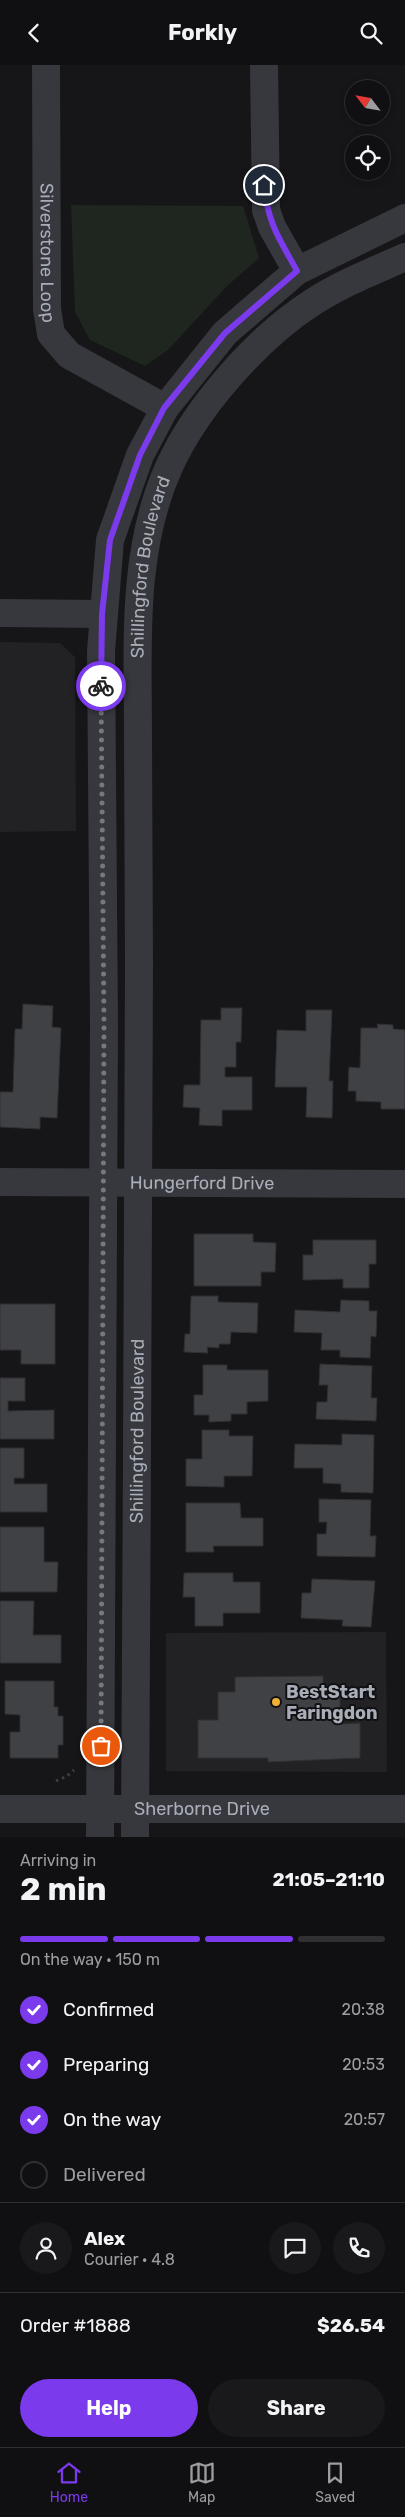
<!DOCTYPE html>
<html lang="en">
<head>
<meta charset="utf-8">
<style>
	:root { --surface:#101012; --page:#19191b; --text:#f1f3f6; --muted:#9c9d9f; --line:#303032; --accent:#7c3aed }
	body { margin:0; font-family:Rubik,sans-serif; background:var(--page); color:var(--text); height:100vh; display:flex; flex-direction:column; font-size:19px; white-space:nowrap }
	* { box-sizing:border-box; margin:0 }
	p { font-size:16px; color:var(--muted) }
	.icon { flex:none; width:28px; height:28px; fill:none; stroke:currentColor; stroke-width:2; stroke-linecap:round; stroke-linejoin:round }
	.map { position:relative; height:1772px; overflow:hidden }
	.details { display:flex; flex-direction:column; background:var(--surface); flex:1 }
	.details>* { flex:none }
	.needle { width:32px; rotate:301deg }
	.tools { position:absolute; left:345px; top:15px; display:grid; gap:10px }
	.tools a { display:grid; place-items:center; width:45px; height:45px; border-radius:50%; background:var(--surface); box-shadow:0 2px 8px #0003,0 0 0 1px var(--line); font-size:25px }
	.pin { position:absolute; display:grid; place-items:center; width:42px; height:42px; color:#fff; margin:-21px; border:2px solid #fff; border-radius:50%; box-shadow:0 1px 5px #0007 }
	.courier { position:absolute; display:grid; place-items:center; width:50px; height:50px; margin:-25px; border:4px solid #7c3aed; border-radius:50%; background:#fff; color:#222; box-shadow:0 1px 6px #0007 }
	.headline em { font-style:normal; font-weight:700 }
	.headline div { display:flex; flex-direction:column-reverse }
	.headline { display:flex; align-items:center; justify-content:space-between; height:85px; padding:0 20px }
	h1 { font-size:32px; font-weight:700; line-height:38px }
	.bar { display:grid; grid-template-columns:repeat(4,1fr); gap:8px 5px; align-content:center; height:60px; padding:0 20px }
	.bar i { height:6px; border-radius:4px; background:var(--line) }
	.bar .selected { background:var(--accent) }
	.bar p { grid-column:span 4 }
	.line { display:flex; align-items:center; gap:12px; padding:0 20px; border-top:1px solid var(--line) }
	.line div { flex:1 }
	.round { display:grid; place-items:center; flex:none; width:52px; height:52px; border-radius:26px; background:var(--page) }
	ol { padding:0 20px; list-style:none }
	li { display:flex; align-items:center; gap:15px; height:55px }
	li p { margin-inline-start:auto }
	li .icon { padding:5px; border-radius:50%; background:var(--accent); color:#fff; stroke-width:4 }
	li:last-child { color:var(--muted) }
	li i { width:28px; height:28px; border:2px solid var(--line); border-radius:50% }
	.cta { display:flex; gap:10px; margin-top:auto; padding:10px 20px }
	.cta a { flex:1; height:58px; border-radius:30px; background:var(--accent); color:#fff; font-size:20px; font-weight:700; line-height:58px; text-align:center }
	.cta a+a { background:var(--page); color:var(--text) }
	header { display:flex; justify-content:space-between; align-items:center; height:65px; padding:0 20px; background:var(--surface); font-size:22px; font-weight:700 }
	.tabs { display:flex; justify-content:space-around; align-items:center; height:70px; border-top:1px solid var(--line); background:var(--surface); font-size:14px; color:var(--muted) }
	.tabs a { display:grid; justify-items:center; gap:2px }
	.tabs .selected { color:var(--accent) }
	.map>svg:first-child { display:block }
	.built { fill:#222225 }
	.green { fill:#1e261f }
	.building { fill:#404145; stroke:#303034 }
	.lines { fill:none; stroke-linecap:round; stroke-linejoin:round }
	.path { stroke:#3d3f44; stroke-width:3; stroke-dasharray:2.5 4; stroke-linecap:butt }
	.minor { stroke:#37383d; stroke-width:28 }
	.done { stroke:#757880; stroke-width:5; stroke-dasharray:0 9 }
	.route { stroke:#7c3aed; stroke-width:6 }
	.poi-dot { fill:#f2b134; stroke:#111113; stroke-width:2 }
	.labels { text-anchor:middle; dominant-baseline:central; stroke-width:4; stroke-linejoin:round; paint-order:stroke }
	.street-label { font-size:18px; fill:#a8adb8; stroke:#111113 }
	.poi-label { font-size:18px; font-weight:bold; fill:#a8adb8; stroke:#111113; text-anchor:start }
</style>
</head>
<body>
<header><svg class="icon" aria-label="back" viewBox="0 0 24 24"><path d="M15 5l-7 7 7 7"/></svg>Forkly<svg class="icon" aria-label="search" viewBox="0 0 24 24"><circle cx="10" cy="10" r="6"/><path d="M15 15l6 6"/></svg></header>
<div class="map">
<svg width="405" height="1772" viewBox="0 0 405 1772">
	<rect width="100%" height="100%" fill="#161618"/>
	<path class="built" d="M0,577L60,578L75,592L76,766L0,767Z
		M386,1567L387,1707L166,1706V1568Z"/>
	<path class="green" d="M71,140L243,141L259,193L227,221L168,285L145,301L90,275L75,247Z"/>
	<path class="building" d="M23,939L53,941L52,962L61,963L57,1053L40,1052V1064L0,1062V1027H13L15,964H22Z
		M221,943H242L241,977H236V1002H225V1012H252V1045H222V1061L199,1060L200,1043L183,1042L184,1020H200L201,955H221Z
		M306,945H332L329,1016H333L332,1053L306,1052L307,1022H275L277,965L306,966Z
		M377,959L393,960V964L405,965V1044H381V1037L356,1036V1026H348L349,1002L360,1003L361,963H378Z
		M194,1169H253V1177L276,1178L275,1207H261V1221H194Z
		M313,1175H376V1199H369V1223H343V1214L303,1215V1190H313Z
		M191,1231H218V1237L258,1238L257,1268L231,1267L230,1279H219V1283L207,1282L208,1288L184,1287L185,1269H190Z
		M341,1235L369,1236V1246H377L376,1272L371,1271L370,1293L340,1292V1285H321L322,1268L294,1267L295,1245L340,1247Z
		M0,1239H55V1299H21V1285H0Z
		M320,1299L372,1301L371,1333H377L376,1356L316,1354L317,1337H327L328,1320H319Z
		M203,1300H227V1305H268V1336L247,1337V1349H231V1356L209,1357V1350H194V1330H203Z
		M0,1313H25V1336H8V1346L54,1345V1374H0Z
		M202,1365H229V1371H253L252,1411H224V1422L186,1421V1394H202Z
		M342,1369L374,1370L373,1428L341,1427V1419L323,1418V1403H294L295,1379L342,1380Z
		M0,1383H24V1413H14V1419H47V1447H0Z
		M319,1434L371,1435L370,1471H376L375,1492L317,1491V1469H326L327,1457H319Z
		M186,1438H240L241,1453H263V1481H213L214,1487H186Z
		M0,1462H44V1497H58L57,1527H0Z
		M184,1508H233V1517H260V1548H223V1561H195V1532H183Z
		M312,1514L375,1516L371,1562L342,1561L343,1555L301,1553L302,1528H311Z
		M0,1536H34L33,1570H61V1598H0Z
		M323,1611V1629H340V1659L360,1658V1693L268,1697V1693H198V1655H218V1627H235V1612Z
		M5,1616H54V1642H58V1651H63V1680H58V1693H10V1667H20V1650L5,1649Z"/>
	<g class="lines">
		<path class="path" d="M56,1716L67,1711L74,1705"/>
		<g class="minor">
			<path id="s1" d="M46,0L47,244L51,269L69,290L165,343"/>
			<path d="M264,0L266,145L272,162L297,206"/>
			<path d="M0,548L102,549"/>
			<path id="s2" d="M0,1117L405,1119"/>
			<path id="s3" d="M0,1744H405"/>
			<path d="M100,1772L104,959L101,586L110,475L140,390L165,343L225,268L297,206L405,153"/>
			<path id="s4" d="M135,1772C136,1482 139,1192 139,902C138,825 138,748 138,671C138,581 131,486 169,402C196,342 258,272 313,237C342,218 374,206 405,192"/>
		</g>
	</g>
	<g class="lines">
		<path class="done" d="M101,621L104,959L101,1681"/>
		<path class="route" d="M101,621L102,549L110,475L140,390L164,343L225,268L297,206C279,173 268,159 264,120"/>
	</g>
	<circle class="poi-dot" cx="276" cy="1637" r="5"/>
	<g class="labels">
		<g class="street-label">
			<text stroke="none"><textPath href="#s1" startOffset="188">Silverstone Loop</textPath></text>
			<text stroke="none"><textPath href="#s4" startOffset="1271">Shillingford Boulevard</textPath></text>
			<text stroke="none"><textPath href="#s2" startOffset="202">Hungerford Drive</textPath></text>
			<text stroke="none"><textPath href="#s4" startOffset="406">Shillingford Boulevard</textPath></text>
			<text stroke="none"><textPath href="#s3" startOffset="202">Sherborne Drive</textPath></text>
		</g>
		<g class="poi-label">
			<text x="286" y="1627">BestStart<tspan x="286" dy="21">Faringdon</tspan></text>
		</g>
	</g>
</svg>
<div class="tools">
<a><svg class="needle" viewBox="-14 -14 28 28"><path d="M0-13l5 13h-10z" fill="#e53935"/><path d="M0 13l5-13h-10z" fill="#9c9d9f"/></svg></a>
<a><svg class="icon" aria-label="locate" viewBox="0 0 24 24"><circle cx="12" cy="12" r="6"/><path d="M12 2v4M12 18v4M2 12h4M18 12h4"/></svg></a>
</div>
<div class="pin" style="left:101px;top:1681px;background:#ea580c"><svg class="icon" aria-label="bag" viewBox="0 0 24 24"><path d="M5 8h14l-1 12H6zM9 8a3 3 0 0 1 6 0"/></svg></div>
<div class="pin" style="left:264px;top:120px;background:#1f2937"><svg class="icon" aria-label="home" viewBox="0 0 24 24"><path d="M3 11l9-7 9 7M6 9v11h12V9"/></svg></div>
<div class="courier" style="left:101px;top:621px"><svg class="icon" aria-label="bike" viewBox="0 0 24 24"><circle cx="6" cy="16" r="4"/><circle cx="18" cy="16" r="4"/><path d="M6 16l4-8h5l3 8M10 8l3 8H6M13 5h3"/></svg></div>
</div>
<section class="details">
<div class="headline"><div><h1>2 min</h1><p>Arriving in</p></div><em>21:05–21:10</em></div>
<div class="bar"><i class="selected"></i><i class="selected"></i><i class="selected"></i><i></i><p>On the way · 150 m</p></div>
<ol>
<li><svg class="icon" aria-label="check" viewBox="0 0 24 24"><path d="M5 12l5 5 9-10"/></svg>Confirmed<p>20:38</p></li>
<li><svg class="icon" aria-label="check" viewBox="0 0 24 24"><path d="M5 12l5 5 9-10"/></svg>Preparing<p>20:53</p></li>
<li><svg class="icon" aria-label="check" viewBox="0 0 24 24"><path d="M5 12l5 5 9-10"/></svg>On the way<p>20:57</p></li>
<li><i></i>Delivered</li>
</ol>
<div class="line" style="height:90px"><a class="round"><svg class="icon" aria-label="person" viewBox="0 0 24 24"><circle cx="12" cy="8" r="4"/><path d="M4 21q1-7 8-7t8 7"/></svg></a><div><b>Alex</b><p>Courier · 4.8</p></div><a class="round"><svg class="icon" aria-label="chat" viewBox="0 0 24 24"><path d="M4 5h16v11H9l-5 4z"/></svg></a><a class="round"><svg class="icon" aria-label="phone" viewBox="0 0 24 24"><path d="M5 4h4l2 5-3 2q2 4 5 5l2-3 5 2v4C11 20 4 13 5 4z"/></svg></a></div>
<div class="line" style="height:65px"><div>Order #1888</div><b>$26.54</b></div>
<div class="cta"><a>Help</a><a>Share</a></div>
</section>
<nav class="tabs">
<a class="selected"><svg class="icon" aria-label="home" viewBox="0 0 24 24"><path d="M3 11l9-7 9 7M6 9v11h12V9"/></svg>Home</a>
<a><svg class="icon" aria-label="map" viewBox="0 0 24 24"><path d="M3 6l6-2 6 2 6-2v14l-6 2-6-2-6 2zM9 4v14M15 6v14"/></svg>Map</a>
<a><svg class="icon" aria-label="saved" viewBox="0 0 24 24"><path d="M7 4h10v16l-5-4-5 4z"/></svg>Saved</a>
</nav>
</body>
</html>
